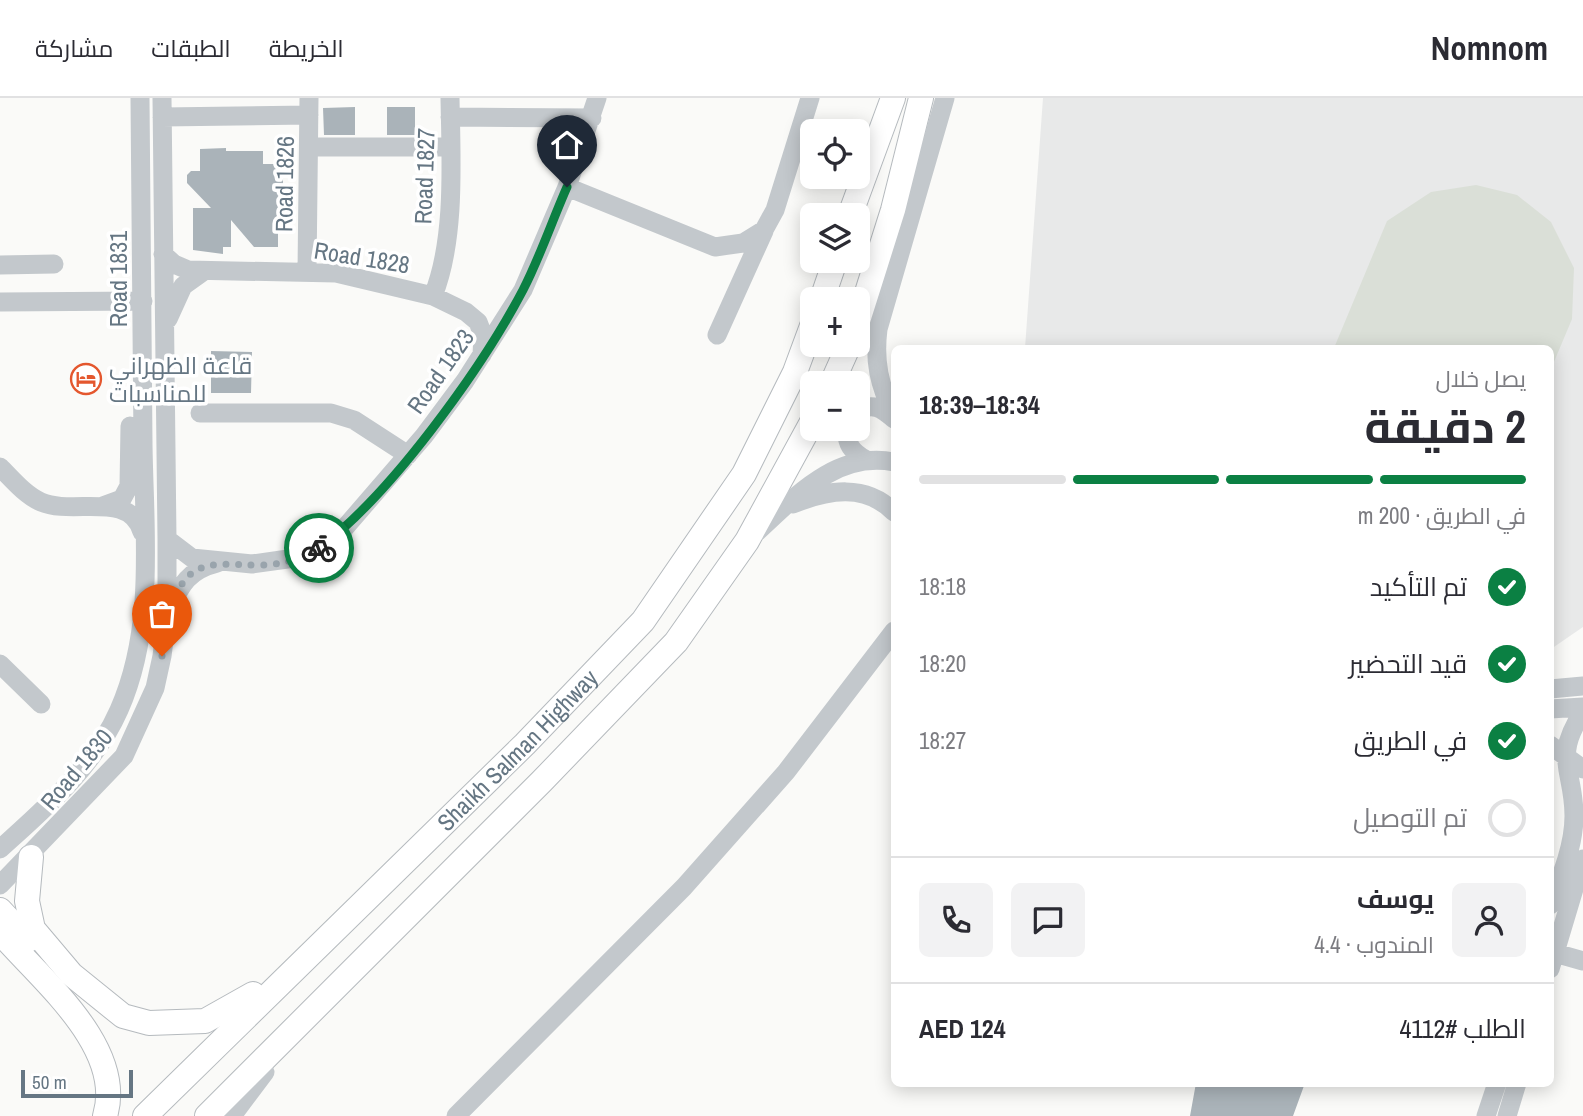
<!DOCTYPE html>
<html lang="ar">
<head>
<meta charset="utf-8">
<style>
	:root { --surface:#fff; --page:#f2f2f3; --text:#2b2b33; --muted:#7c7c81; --line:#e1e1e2; --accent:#0b8043 }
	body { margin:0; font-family:"Archivo Narrow",Cairo,sans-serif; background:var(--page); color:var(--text); direction:rtl; height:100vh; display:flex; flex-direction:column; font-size:26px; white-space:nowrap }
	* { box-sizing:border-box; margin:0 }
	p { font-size:23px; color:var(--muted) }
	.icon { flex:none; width:38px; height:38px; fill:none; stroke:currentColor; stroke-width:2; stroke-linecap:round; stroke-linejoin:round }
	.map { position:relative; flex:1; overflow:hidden; direction:ltr }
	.side { position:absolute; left:891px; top:247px; width:663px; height:742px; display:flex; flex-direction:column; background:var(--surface); border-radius:10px; box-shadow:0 4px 18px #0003; direction:rtl }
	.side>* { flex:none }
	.buttons { position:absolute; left:800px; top:21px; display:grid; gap:14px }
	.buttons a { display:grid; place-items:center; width:70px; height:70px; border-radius:10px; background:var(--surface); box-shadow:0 4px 18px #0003; font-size:35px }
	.scale { position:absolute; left:21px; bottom:18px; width:112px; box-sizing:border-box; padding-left:7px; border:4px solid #657683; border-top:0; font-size:19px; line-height:24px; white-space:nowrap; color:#657683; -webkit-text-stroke:5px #fff; paint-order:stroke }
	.pin { position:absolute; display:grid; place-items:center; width:60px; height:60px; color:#fff; margin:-72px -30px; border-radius:50% 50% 50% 0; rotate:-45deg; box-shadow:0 0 7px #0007 }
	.pin .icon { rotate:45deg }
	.courier { position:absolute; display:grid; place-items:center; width:70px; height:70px; margin:-35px; border:5px solid #0b8043; border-radius:50%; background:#fff; color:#222; box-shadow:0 2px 9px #0007 }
	.overview em { font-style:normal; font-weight:700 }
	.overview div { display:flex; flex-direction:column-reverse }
	.overview { display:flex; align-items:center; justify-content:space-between; height:119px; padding:0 28px }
	h1 { font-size:46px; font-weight:700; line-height:52px }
	.bar { display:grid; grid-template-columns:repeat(4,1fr); gap:10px 7px; align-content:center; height:84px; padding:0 28px }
	.bar i { height:9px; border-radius:5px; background:var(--line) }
	.bar .active { background:var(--accent) }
	.bar p { grid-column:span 4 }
	.line { display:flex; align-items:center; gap:18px; padding:0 28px; border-top:2px solid var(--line) }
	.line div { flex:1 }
	.round { display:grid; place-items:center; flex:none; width:74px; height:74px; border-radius:10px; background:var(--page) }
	ol { padding:0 28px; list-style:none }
	li { display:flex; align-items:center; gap:21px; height:77px }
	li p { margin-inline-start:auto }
	li .icon { padding:7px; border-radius:50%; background:var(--accent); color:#fff; stroke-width:4 }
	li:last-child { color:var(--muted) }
	li i { width:38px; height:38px; border:4px solid var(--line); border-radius:50% }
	header { display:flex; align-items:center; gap:42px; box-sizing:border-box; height:98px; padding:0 35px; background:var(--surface); border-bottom:2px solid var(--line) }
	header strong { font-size:33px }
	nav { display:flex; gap:38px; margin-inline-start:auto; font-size:24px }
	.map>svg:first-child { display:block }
	.built { fill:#e8e9e9 }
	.green { fill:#dadfd7 }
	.building { fill:#aab3b9 }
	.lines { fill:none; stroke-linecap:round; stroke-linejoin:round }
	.major-casing { stroke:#b5babe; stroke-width:26 }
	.minor { stroke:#c3c8cc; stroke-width:19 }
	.major { stroke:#fff; stroke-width:24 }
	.done { stroke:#99a4ac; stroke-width:7; stroke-dasharray:0 12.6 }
	.route { stroke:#0b8043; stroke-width:9 }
	.labels { text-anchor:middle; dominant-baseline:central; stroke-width:7; stroke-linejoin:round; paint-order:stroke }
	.street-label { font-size:24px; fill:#657683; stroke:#fff }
	.poi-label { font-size:24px; fill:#657683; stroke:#fff; text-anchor:start }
</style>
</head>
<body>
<header>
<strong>Nomnom</strong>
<nav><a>الخريطة</a><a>الطبقات</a><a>مشاركة</a></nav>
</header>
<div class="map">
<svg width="1583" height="1018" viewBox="0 0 1583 1018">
	<rect width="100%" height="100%" fill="#fafaf8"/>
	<path class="built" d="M1043,0H1583V529L1551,551L1550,250H1025Z"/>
	<path class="green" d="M1476,87L1517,97L1551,124L1574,170L1572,221L1551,271L1550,250H1334L1387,123L1431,94Z"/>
	<path class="building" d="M355,9V37H324L323,10Z
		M387,9H415V37H387Z
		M226,50V53H263V66H283V95L293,94V117H278V149H254L231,122V149H223V156L193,152V110H211L187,85V77L191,73H200V51Z
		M211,253L252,254L251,295H211Z
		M1196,985H1305L1293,1018H1190Z"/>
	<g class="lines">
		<g class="major-casing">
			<g id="major">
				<path d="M850,117L893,0"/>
				<path d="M822,201L835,163"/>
				<path d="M858,223L893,112L921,0"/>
				<path d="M832,285L849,247"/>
				<path d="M31,759L27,803L33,831L71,876L123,918L149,925L205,923L253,896"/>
				<path d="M0,812L28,842"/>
				<path d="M0,834C40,881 126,949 105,1018"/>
				<path id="s1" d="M145,1018L525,646L643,523L744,376L795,274L812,228"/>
				<path d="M207,1018L542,683L676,544L747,443L812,324"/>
			</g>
		</g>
		<path class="minor" d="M162,19L309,17
			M450,19L592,20
			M310,49H450
			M567,89L715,149L743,145L764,132L775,112L810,0
			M163,156L174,166L188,172L336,175L433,198L466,214L478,224L483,237L482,257
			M0,167L54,166
			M307,174L309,0
			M433,198C456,141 451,61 450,0
			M0,204L143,203
			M168,221L183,188L204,173
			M717,237L764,133
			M858,312C874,305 881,310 894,321
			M200,315H331L354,322L408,357
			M894,316C879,288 874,263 878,231L945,0
			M847,331C846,346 852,354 865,361
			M0,369C12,381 25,397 41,404C73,418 130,392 142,434
			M793,406C828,392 865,385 894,414
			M103,408L122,401L129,388L130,328
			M758,433C797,397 837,353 894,364
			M167,441L192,460L252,466L302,459L342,433L424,338L465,283L523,192L567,89L597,0
			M169,512C181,486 189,472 217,465
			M0,566L41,606
			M1550,591L1583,588
			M1550,611L1583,609
			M1550,647L1583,671
			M0,751C45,710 94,669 119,612C156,529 144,432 143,345C143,230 142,115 140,0
			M0,787L124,658L155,590L162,558L167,518V441L162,0
			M1550,807C1561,779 1574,748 1574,718C1574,671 1552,660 1583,614
			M1555,855L1583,863
			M1550,871L1583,761
			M232,1018L265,974
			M456,1018L684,789L786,674L894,533
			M1486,1018L1497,985
			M1507,1018L1517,985"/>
		<use href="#major" class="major"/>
	</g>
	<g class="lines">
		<path class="done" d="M162,558C179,408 241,500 319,450"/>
		<path class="route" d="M319,450C390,398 482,270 523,192C540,159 552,123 567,89"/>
	</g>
	<defs>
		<g id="hotel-ring" transform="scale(1.575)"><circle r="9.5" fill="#fff" stroke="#e4572e" stroke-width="1.5"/><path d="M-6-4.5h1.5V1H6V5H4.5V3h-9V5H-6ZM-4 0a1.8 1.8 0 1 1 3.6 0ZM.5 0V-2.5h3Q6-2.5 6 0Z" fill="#e4572e"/></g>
	</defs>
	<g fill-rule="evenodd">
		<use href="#hotel-ring" x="86" y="281"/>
	</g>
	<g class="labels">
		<g class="street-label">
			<text transform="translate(424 78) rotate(-88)">Road 1827</text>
			<text transform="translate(284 86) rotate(-89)">Road 1826</text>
			<text transform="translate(362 159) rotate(9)">Road 1828</text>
			<text transform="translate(118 181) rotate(-90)">Road 1831</text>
			<text transform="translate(440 273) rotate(-55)">Road 1823</text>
			<text stroke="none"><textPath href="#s1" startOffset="522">Shaikh Salman Highway</textPath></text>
			<text transform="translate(76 671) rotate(-50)">Road 1830</text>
		</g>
		<g class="poi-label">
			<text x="109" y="267">قاعة الظهراني<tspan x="109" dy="28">للمناسبات</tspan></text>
		</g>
	</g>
</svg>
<div class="buttons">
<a><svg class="icon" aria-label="locate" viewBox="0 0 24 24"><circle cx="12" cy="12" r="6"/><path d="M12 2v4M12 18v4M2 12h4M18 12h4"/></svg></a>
<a><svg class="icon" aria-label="layers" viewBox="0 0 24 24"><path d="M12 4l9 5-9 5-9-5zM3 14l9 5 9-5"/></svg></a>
<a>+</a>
<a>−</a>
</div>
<div class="scale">50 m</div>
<div class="pin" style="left:162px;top:558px;background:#ea580c"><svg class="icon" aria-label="bag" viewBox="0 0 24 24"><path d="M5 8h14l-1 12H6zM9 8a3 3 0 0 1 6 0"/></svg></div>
<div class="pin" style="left:567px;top:89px;background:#1f2937"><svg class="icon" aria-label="home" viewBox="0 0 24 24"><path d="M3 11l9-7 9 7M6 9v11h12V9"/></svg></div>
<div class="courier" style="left:319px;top:450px"><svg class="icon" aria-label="bike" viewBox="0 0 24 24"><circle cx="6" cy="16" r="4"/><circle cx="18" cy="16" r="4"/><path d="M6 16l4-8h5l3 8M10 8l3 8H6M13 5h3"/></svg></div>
<section class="side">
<div class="overview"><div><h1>2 دقيقة</h1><p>يصل خلال</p></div><em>18:34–18:39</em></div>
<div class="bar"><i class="active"></i><i class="active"></i><i class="active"></i><i></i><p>في الطريق · 200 m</p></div>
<ol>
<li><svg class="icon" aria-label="check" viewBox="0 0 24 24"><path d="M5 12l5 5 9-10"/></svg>تم التأكيد<p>18:18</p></li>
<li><svg class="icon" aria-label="check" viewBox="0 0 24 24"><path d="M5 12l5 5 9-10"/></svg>قيد التحضير<p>18:20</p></li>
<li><svg class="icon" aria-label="check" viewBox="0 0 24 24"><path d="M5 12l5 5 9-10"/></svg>في الطريق<p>18:27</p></li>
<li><i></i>تم التوصيل</li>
</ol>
<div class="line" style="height:126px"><a class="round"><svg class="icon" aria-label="person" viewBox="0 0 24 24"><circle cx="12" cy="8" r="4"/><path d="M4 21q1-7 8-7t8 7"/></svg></a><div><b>يوسف</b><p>المندوب · 4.4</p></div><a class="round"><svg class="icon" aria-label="chat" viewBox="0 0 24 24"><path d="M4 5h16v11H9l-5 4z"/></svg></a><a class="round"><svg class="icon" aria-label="phone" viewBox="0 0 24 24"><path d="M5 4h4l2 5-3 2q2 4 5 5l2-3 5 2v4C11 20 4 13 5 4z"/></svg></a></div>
<div class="line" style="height:91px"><div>الطلب #4112</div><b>AED 124</b></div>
</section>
</div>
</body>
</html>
